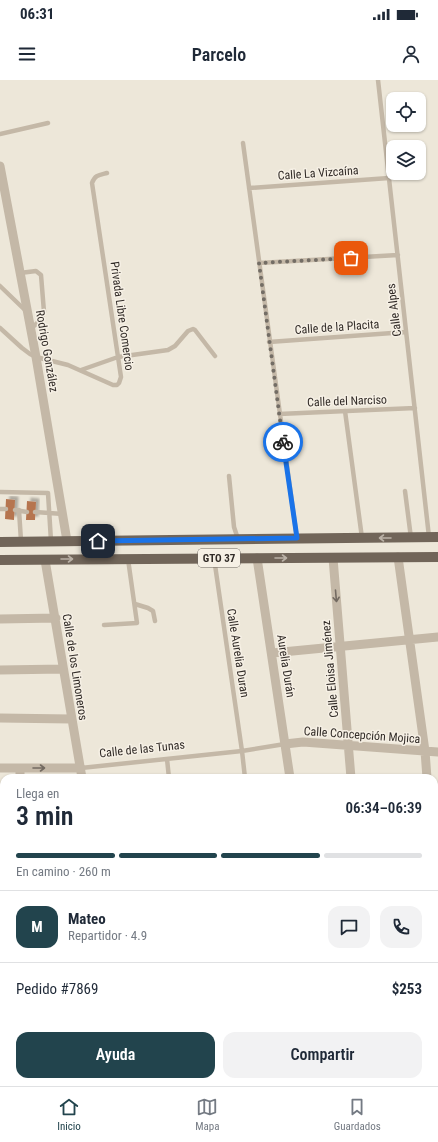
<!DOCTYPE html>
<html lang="es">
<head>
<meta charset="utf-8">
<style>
	:root { --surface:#fff; --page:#f2f2f3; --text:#1f2937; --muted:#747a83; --line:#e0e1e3; --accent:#22444d }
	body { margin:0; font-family:"Roboto Condensed",sans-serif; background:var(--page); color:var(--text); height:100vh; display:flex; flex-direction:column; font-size:15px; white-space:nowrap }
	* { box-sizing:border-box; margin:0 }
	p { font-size:13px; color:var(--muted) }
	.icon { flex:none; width:22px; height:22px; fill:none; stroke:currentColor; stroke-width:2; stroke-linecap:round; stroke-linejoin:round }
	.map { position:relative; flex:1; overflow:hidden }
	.drawer { position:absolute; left:0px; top:694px; width:438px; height:312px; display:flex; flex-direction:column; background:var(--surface); border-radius:12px 12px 0 0; box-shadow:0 1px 3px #0004 }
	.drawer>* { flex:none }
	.fabs { position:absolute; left:386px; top:12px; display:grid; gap:8px }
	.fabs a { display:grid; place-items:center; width:40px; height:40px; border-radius:8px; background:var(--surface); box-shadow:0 1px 3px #0004; font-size:20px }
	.pin { position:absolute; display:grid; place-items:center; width:34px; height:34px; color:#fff; margin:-17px; border-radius:8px; box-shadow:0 2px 6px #0006 }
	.courier { position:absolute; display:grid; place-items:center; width:40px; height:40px; margin:-20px; border:3px solid #1a73e8; border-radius:50%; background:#fff; color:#222; box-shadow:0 1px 5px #0007 }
	.overview em { font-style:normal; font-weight:600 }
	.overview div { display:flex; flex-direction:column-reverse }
	.overview { display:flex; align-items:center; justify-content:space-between; height:68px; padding:0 16px }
	h1 { font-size:26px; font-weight:600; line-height:30px }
	.bar { display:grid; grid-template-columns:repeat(4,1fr); gap:6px 4px; align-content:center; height:48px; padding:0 16px }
	.bar i { height:5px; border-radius:3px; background:var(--line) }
	.bar .active { background:var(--accent) }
	.bar p { grid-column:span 4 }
	.line { display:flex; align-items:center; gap:10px; padding:0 16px; border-top:1px solid var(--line) }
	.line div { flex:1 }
	.round { display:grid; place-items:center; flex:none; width:42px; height:42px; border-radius:12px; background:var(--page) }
	.primary-button { display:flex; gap:8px; margin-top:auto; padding:8px 16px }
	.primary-button a { flex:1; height:46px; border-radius:12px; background:var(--accent); color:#fff; font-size:16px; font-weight:600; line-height:46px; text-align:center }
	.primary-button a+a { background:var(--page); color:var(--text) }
	.status { display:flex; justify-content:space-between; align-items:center; height:28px; padding:0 20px; background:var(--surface); direction:ltr }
	.status svg { height:11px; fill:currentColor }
	header { display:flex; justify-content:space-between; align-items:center; height:52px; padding:0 16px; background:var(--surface); font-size:18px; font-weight:600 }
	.dock { display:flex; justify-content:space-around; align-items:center; height:56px; border-top:1px solid var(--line); background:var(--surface); font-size:11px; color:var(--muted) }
	.dock a { display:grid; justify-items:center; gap:2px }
	.dock .active { color:var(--accent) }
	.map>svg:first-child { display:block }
	.building { fill:#b6754f; filter:url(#shadow) }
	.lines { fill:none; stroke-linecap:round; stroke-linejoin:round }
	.service { stroke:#c4b8a7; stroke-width:4.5 }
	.minor { stroke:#c4b8a7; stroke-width:9 }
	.primary { stroke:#716559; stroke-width:10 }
	.oneway { stroke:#bab1a6 }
	.oneway2 { stroke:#736a61 }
	.done { stroke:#736d65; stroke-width:4; stroke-dasharray:0 7.2 }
	.route { stroke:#1a73e8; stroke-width:5 }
	.labels { text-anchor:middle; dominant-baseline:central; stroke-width:3; stroke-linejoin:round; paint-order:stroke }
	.shield { fill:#f6f0e5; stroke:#6c6660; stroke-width:1 }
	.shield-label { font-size:11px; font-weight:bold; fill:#312b27 }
	.street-label { font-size:12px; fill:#312b27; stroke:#f6f0e5 }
</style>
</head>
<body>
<div class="status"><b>06:31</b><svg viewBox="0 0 49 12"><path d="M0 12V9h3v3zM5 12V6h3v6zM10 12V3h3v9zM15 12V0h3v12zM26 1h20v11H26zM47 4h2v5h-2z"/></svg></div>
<header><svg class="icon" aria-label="menu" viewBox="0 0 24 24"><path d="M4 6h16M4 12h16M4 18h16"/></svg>Parcelo<svg class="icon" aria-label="person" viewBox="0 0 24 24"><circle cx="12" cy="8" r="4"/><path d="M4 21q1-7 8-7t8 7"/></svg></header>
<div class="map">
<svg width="438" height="1006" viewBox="0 0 438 1006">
	<defs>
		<filter id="shadow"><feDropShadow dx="3.5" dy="-3.5" stdDeviation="1" flood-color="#0004"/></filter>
	</defs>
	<rect width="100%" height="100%" fill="#ede7d9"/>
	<path class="building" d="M6,419L15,420L14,440L5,439Z
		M27,421L36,422L35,440H26Z"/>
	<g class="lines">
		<path class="service" d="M378,0L429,457
			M0,54L48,43
			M243,63L297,459
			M249,108L389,98
			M259,183L398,175
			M20,193L36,191L41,195L44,232L42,238L31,249
			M0,206L26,231
			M0,248L22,268L30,274L36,277L68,285L113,305H117L119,303L121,297L92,103C95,95 99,95 107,93
			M269,262L406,252
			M81,290L118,277L168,270L175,266L188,251L193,249L195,250L215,276
			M345,331L362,458
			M279,334L415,328
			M229,396L234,447L238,459
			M405,411L411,458
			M0,412L48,413L51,461
			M0,429H6
			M15,430L27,432
			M19,430L21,461
			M35,432L63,434
			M214,478L242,671L245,698
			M135,524L148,528L153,531L155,541
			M104,545L137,543L128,479
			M167,679L169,698
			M81,688L242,671L285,664"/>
		<path class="minor" d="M0,86L36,277L67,461
			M398,477L425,671L427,698
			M257,478L290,698
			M333,478L351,698
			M45,480L82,698
			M0,539L56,538
			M272,573L438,557
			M0,590L63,589
			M0,638L71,639
			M285,664L303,662L438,672
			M0,688H81
			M20,688V698
			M0,737H4
			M434,776H438
			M434,789L438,823
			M0,834H4
			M0,884L4,883
			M434,884H438
			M0,931H4
			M434,942L438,941
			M0,979H4
			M0,994L4,991
			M434,997H438
			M375,1002V1006
			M427,1002L428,1006
			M340,1003L352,1002
			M61,1006L66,1002
			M385,1006L388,1002"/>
		<path class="primary" d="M0,462L438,457
			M0,480L438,477"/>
	</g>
	<defs><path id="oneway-shaft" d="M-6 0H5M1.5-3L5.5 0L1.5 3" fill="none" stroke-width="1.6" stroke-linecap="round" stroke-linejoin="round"/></defs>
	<g class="oneway">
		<use href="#oneway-shaft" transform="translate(385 458) rotate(180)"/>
		<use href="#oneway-shaft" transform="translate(281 478)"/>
		<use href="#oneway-shaft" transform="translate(67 479)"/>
	</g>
	<g class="oneway2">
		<use href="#oneway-shaft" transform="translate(336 516) rotate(85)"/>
		<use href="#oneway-shaft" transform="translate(39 688)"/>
	</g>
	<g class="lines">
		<path class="done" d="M283,362L259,183L351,178"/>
		<path class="route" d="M98,461L297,458L283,362"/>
	</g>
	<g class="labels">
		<rect class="shield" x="198" y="469" width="42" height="18" rx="3"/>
		<g class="shield-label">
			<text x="219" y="478">GTO 37</text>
		</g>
		<g class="street-label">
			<text transform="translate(318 93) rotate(-4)">Calle La Vizcaína</text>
			<text transform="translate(394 230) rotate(-97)">Calle Alpes</text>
			<text transform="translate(122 236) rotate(82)">Privada Libre Comercio</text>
			<text transform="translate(337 247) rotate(-4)">Calle de la Placita</text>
			<text transform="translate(47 271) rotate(80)">Rodrigo González</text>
			<text transform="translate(347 321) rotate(-2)">Calle del Narciso</text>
			<text transform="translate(238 573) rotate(81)">Calle Aurelia Duran</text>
			<text transform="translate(286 586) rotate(81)">Aurelia Durán</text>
			<text transform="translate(75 587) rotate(81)">Calle de los Limoneros</text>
			<text transform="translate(330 589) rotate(-95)">Calle Eloisa Jiménez</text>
			<text transform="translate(362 655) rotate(4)">Calle Concepción Mojica</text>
			<text transform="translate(142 669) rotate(-6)">Calle de las Tunas</text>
		</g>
	</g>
</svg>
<div class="fabs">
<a><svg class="icon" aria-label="locate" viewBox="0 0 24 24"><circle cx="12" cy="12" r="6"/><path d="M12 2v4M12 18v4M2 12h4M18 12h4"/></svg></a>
<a><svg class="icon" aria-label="layers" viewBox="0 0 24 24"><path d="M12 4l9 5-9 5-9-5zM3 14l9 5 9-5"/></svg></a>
</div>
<div class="pin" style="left:351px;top:178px;background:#ea580c"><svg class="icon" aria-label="bag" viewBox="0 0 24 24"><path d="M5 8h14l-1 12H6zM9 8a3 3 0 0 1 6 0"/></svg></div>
<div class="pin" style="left:98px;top:461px;background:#1f2937"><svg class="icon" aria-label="home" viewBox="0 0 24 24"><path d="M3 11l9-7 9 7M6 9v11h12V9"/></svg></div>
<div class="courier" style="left:283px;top:362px"><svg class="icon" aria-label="bike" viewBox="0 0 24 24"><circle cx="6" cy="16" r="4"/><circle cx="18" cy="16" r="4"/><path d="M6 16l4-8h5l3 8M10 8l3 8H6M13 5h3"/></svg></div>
<section class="drawer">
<div class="overview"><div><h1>3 min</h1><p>Llega en</p></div><em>06:34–06:39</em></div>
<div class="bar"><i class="active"></i><i class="active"></i><i class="active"></i><i></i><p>En camino · 260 m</p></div>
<div class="line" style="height:72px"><b class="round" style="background:var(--accent);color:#fff">M</b><div><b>Mateo</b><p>Repartidor · 4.9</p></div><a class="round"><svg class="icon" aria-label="chat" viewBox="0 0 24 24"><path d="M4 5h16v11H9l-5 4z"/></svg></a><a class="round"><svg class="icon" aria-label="phone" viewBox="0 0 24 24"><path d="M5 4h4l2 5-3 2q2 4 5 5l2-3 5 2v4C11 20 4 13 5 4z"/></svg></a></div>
<div class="line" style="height:52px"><div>Pedido #7869</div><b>$253</b></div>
<div class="primary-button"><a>Ayuda</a><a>Compartir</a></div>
</section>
</div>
<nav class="dock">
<a class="active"><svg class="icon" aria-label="home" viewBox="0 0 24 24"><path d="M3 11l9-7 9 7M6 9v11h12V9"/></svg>Inicio</a>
<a><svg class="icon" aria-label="map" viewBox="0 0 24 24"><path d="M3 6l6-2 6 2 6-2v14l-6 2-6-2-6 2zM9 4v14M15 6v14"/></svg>Mapa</a>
<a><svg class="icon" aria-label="saved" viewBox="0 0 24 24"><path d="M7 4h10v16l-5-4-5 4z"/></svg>Guardados</a>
</nav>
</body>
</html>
